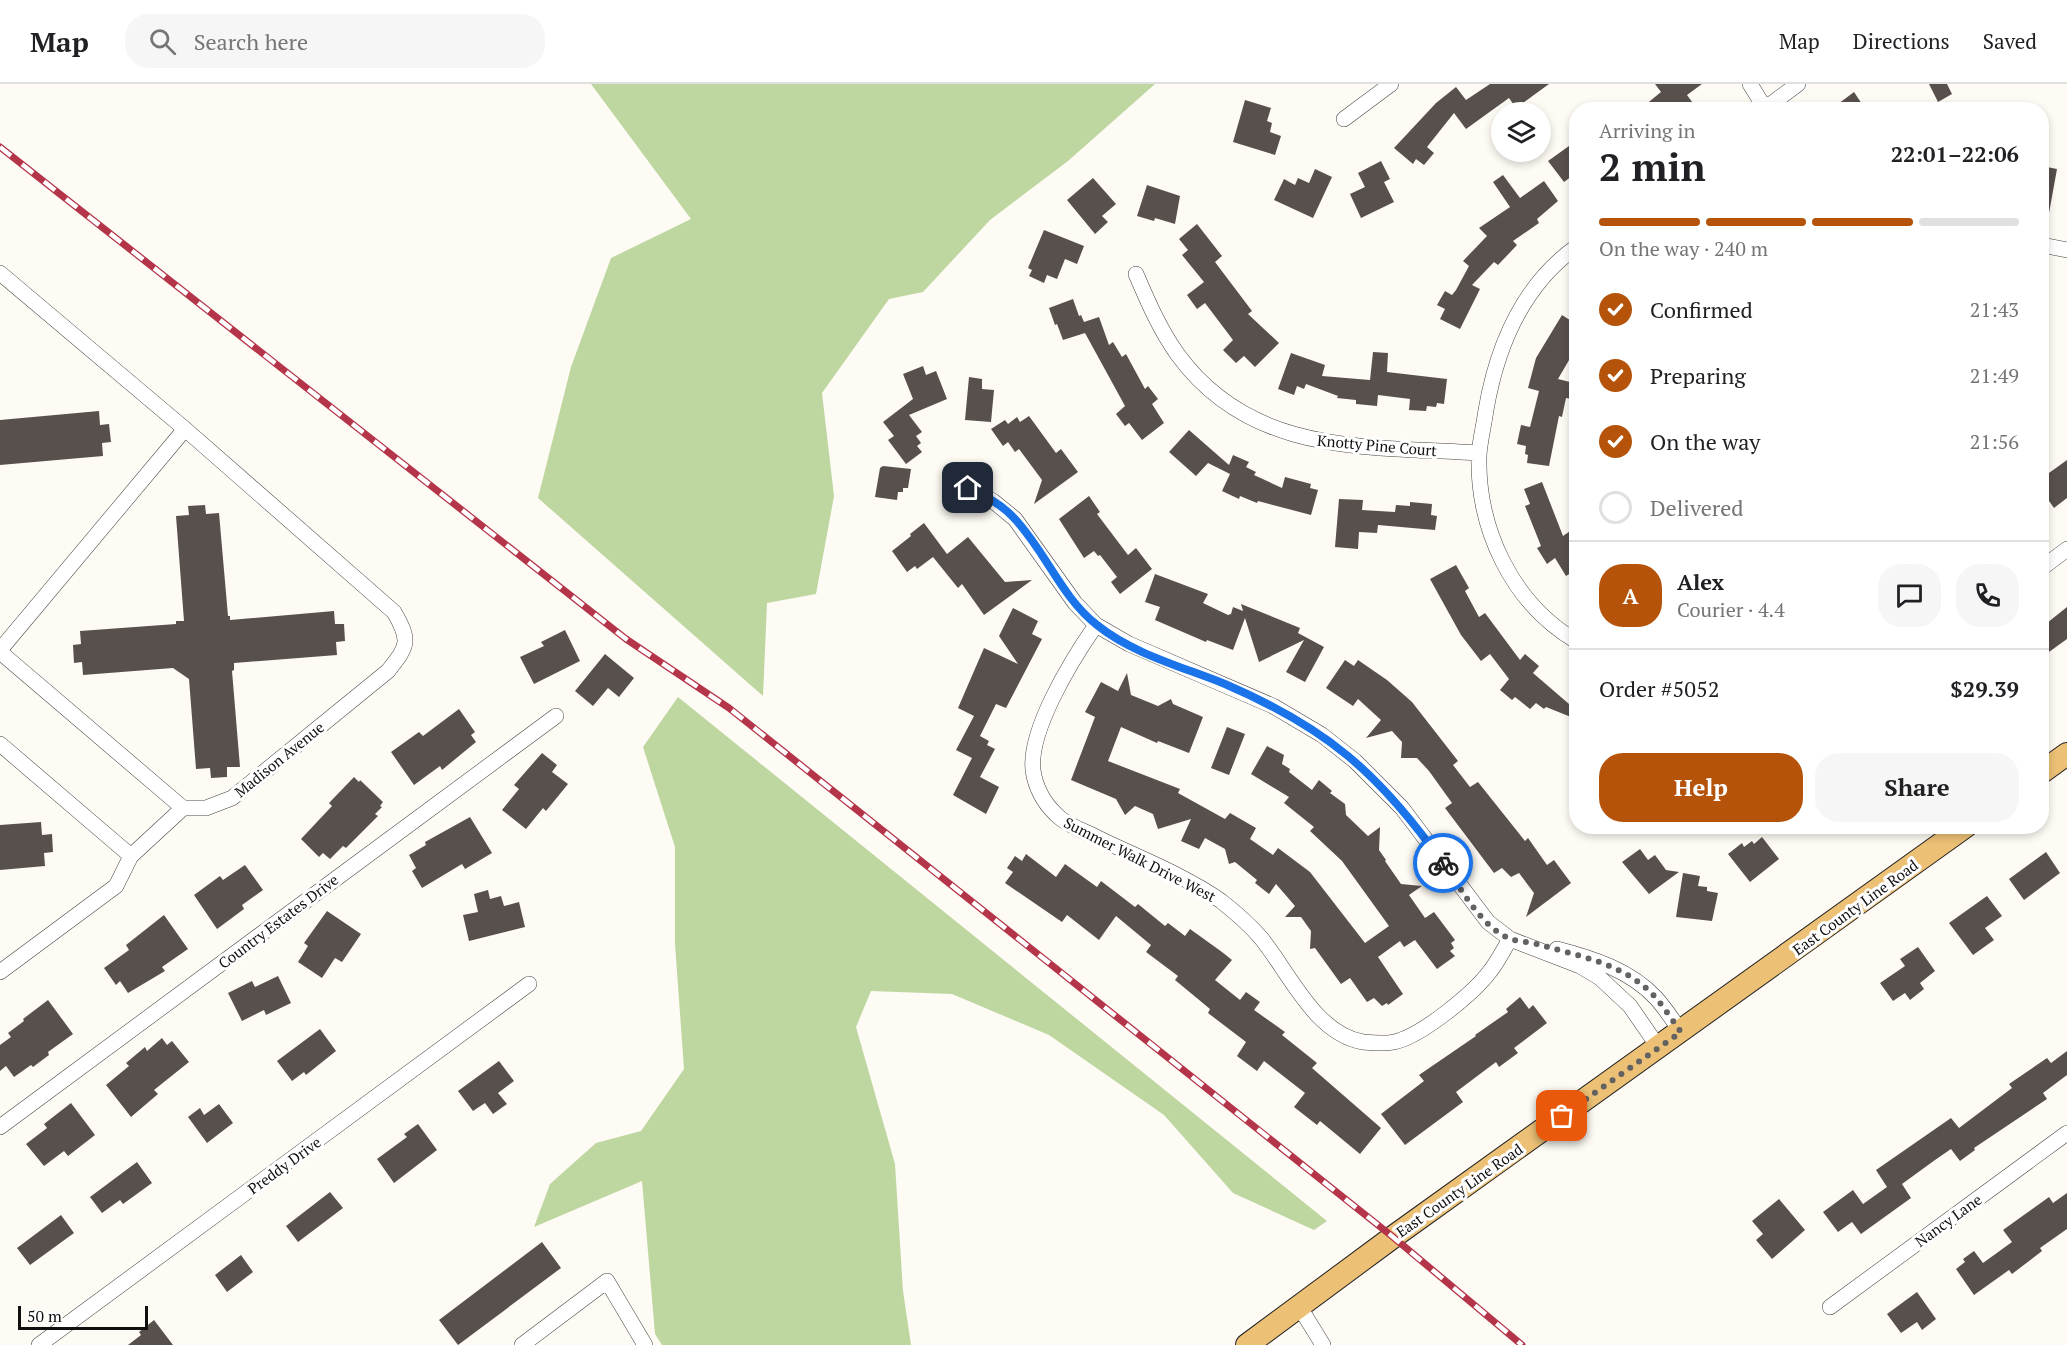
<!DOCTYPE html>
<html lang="en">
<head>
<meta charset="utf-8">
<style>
	:root { --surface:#fff; --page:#f6f6f6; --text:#202124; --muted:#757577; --line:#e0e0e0; --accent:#b45309 }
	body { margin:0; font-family:"PT Serif",serif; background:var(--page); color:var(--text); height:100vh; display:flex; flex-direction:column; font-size:22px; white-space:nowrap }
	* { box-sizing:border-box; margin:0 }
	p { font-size:20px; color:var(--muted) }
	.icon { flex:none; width:33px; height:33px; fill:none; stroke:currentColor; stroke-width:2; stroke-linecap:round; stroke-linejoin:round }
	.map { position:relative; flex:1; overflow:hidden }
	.panel { position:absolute; left:1569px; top:18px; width:480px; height:732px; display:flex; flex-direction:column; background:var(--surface); border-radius:24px; box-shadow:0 3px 9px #0003 }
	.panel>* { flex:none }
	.fabs { position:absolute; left:1491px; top:18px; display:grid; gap:12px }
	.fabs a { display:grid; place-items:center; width:60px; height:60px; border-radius:50%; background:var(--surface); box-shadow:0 3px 9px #0003; font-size:30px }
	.scale { position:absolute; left:18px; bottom:15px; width:130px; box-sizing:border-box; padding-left:6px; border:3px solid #101010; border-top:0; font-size:16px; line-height:21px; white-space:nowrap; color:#101010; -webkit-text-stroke:4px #fff; paint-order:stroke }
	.pin { position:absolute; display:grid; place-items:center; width:51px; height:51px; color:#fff; margin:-26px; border-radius:12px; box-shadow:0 3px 9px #0006 }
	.courier { position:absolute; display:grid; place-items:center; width:60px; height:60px; margin:-30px; border:4px solid #1a73e8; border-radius:50%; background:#fff; color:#222; box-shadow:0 2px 8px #0007 }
	.summary em { font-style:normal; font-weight:600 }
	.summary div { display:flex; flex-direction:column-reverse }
	.summary { display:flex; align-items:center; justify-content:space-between; height:102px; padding:0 30px }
	h1 { font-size:39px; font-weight:600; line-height:45px }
	.bar { display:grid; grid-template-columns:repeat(4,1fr); gap:9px 6px; align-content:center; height:72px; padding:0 30px }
	.bar i { height:8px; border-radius:4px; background:var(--line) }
	.bar .active { background:var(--accent) }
	.bar p { grid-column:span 4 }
	.line { display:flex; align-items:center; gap:15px; padding:0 30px; border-top:2px solid var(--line) }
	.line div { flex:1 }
	.round { display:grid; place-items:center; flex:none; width:63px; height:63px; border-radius:24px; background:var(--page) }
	ol { padding:0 30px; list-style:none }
	li { display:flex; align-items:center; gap:18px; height:66px }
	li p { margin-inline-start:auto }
	li .icon { padding:6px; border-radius:50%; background:var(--accent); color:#fff; stroke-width:4 }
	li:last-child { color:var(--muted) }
	li i { width:33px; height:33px; border:3px solid var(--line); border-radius:50% }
	.action { display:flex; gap:12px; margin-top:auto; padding:12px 30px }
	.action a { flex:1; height:69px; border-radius:24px; background:var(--accent); color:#fff; font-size:24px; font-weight:600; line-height:69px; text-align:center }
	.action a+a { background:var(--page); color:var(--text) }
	header { display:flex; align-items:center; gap:36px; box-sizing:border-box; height:84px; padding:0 30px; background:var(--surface); border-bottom:2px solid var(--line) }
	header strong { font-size:28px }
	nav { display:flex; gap:33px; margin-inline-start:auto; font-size:21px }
	.search { width:420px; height:54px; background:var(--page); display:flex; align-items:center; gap:15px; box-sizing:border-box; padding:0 21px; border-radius:24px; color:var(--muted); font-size:22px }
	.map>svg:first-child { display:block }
	.forest { fill:#bed6a0 }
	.building { fill:#58504d }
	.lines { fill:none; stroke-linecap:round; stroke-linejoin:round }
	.street-casing { stroke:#434343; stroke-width:16 }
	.primary-casing { stroke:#212121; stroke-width:24 }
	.street { stroke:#fff; stroke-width:15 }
	.primary { stroke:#ecc176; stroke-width:22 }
	.rail-casing { stroke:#b43449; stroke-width:7 }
	.rail { stroke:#fff; stroke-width:4.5; stroke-dasharray:14; stroke-linecap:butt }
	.done { stroke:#636260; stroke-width:6; stroke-dasharray:0 10.8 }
	.route { stroke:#1a73e8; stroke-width:8 }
	.labels { text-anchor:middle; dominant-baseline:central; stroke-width:6; stroke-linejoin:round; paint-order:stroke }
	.street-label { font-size:15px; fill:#101010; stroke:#fff }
</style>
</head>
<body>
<header>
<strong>Map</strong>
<div class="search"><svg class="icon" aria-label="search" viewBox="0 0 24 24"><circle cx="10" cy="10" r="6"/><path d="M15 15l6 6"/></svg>Search here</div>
<nav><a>Map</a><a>Directions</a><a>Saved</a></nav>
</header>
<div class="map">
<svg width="2067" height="1261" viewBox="0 0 2067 1261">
	<rect width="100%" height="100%" fill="#fefbf4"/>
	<path class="forest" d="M591,0H1155L1068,77L990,136L923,208L889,215L822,309L834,412L816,510L767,519L763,612L538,414L571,283L611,174L691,135Z
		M678,613L1327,1137L1314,1146L1233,1109L1164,1031L1049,951L952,910L871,907L856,943L895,1080L903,1207L911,1261H662L655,1250L642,1097L534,1143L550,1100L596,1059L641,1047L684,985L675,860V763L643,663Z"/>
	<path class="building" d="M1490,0H1549L1516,24L1509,14L1466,45L1454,29L1427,63L1434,69L1424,81L1416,75L1413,80L1394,64L1436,19L1456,3L1466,16Z
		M1655,0H1702L1687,11L1698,26H1639L1661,8Z
		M1929,0H1947L1952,10L1938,18Z
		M1854,8L1866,26H1830Z
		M1245,16L1271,24L1267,37L1272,39L1270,48L1281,52L1275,71L1233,58Z
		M1576,57V89L1564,98L1548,77Z
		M1381,77L1390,95L1384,98L1394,118L1361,134L1350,110L1365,103L1358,89Z
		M2042,82L2057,85L2049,129H2042Z
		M1315,85L1332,93L1313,134L1274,116L1284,95L1295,101L1298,94L1309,99Z
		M1503,91L1520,114L1544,97L1558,117L1537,135L1539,139L1513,157L1517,161L1498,181L1494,178L1472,201L1480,205L1460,245L1440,235L1445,225L1437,221L1445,207L1452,211L1456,206L1469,182L1463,177L1487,152L1479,144L1510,123L1493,98Z
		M1093,94L1116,120L1102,132L1108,138L1095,150L1067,116Z
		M1147,101L1180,112L1175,140L1155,134L1154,137L1137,132Z
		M1197,140L1222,172L1215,178L1252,227L1248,230L1279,259L1255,283L1244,272L1236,279L1223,266L1233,256L1205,219L1197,225L1187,211L1204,198L1182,171L1188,166L1179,155Z
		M1044,146L1084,162L1077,180L1065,175L1057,195L1047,191L1044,199L1029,192L1032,186L1028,184Z
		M1073,215L1079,232L1081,231L1084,238L1099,233L1109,261L1113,258L1122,273L1126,270L1145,305L1148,302L1158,315L1152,320L1164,339L1142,356L1129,339L1125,342L1116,330L1125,322L1085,249L1063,256L1057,240L1055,241L1049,224Z
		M1562,231L1576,240V264L1558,295L1574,299L1571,315L1566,314L1562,333L1559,332L1549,382L1527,379L1528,371L1525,370L1526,362L1517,360L1521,341L1530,343L1539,307L1528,304L1536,274Z
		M1373,268L1388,269L1387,288L1447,295L1444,320L1437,319L1436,323L1427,322L1426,327L1409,326L1410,315L1378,311L1377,322L1356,320V316L1337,314L1338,312L1306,300L1304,305L1297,302L1294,311L1278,305L1291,269L1325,281L1322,292L1370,296Z
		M923,282L926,291L936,287L947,315L909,331L922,348L916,352L921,359L917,362L922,368L906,380L888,356L894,352L883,338L913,315L903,290Z
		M969,293L982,295V305L994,306L991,338L965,336Z
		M99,327L100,341L109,340L111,358L102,359L103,372L0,381V336Z
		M1029,332L1056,369L1061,365L1078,388L1034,420L1042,396L1019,365L1015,368L1008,358L1003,362L991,345L1005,336L1008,340L1017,333L1020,338Z
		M1189,346L1229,381L1233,371L1249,378L1246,383L1256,388L1254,391L1282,404L1285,393L1311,400L1310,404L1318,406L1311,431L1258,417L1257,419L1240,412L1239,415L1222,407L1230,390L1208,379L1196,392L1169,368Z
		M2067,376V414L2054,424L2042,407V394Z
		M883,382L911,385L908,404H903V408H898L897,416L875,413L880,384Z
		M1542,398L1563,452L1576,443V486L1566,492L1555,474L1547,480L1537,464L1541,462L1525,422L1530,420L1524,405Z
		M1089,412L1100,428L1097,430L1128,471L1136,464L1152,485L1120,510L1111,498L1117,493L1100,471L1098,472L1094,467L1084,474L1059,435Z
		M1339,415L1363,416L1362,426L1395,428L1396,421L1410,422V418L1432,420L1431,431L1437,432L1435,446L1378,441L1377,449L1359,448L1358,465L1335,463Z
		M205,421L206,430L219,429L228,532H230V536L334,527L335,540H344L345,557L336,558L337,571L234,579V586L232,587L240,683H227V693L211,694L210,684L196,685L189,595L173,584L83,591L82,578L74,579L73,561L81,560L80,547L176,540V537H184L176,432L189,431L188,422Z
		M924,439L947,470L968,453L1005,498L1032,496L984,531L962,500L958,504L933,473L917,485L915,482L907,488L892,467L911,452L910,450Z
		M1456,481L1469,504L1465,507L1479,533L1485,529L1520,576L1525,570L1539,582L1533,589L1576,626V635L1546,623L1544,625L1536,619L1530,625L1515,613L1512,616L1500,606L1509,595L1490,570L1481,577L1461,551L1430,495Z
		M1155,490L1208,510L1203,519L1228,531L1231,530L1233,523L1243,527L1241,520L1300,544L1298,549L1324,563L1305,598L1286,588L1304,556L1259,578L1245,534L1233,566L1207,556L1206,558L1155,536L1160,523L1145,518Z
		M2067,523V555L2042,573V543Z
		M1013,524L1038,537L1032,550L1042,555L1006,624L996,620L980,652L989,657L987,661L995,665L980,693L999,703L986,730L953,711L972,674L956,666L974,632L958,624L984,564L1018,580L999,552Z
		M565,546L580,577L534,600L520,573L544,562L541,558Z
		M605,570L634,594L619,613L608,604L593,622L575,607Z
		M1345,576L1354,582L1358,576L1387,596L1412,618L1458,677L1453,681L1470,703L1478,698L1525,757L1528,754L1547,781L1554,776L1571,799L1526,833L1534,809L1519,789L1511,793L1502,784L1494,789L1445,724L1452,719L1429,687L1417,674H1401L1402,658L1392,647L1366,654L1381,636L1358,615L1353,622L1326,604Z
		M1127,589L1131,611L1158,622L1171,615L1173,620L1203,633L1189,669L1158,657L1157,659L1121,643L1108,677L1180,705L1178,709L1225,735L1230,729L1256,744L1250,755L1273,771L1278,764L1310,788L1365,859L1389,842L1342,777L1310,747L1314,743L1284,719L1289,713L1251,690L1267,662L1284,671L1282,680L1290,685L1289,688L1312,706L1319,696L1332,707L1330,709L1345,720L1346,731L1368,752L1380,743L1379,766L1386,776L1385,777L1401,800L1422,802L1409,811L1425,834L1434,828L1455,856L1451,859L1454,864L1450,867L1455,872L1437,885L1415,856L1404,863L1400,857L1378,873L1403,910L1388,921L1387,919L1382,922L1374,914L1367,918L1350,894L1341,900L1315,864L1310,865L1311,847L1301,833H1285L1295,822L1276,800L1269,810L1255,799L1257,796L1235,778L1229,780L1225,765L1205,754L1199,765L1181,757L1191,735L1158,745L1153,730L1135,722L1125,731L1116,715L1071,696L1095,633L1085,628L1101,598L1118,607Z
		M459,625L475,648L471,651L476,658L442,686L440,682L414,701L391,668L419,648L423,652Z
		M1227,643L1245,650L1229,691L1211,684Z
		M542,669L557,681L552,688L568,700L546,727L543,724L526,745L502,726L519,705L514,701Z
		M354,693L359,698L360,696L383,718L380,722L382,723L375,730L378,732L346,764L343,762L330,775L323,769L319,773L301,755L332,722L329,719Z
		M470,733L492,769L465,785L462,780L422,804L412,787L416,784L409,771L426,761L425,758Z
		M41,738L42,751L52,750L53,768L44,769L45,782L0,786V741Z
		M1762,753L1779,775L1750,798L1728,770L1742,759L1744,763L1752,757L1754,760Z
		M1640,765L1648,776L1655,771L1666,786L1679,788L1649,810L1622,778Z
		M2046,768L2060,789L2024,816L2009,795Z
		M1026,770L1056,793L1065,780L1097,803L1101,797L1135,823L1138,820L1165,842L1168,839L1185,852L1190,845L1222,868L1232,876L1215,896L1240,916L1246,908L1260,918L1254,926L1285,948L1282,951L1317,979L1312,984L1381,1044L1360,1070L1320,1037L1317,1041L1294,1023L1305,1009L1264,977L1257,987L1237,972L1246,958L1208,929L1210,925L1175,896L1178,892L1146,868L1151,861L1116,832L1099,856L1067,831L1062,838L1005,799L1013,788L1007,784L1015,772L1022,777Z
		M245,781L263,806L242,821L244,825L217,845L194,811L220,792L223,796Z
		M1683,789L1700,792L1698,802L1707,803V807L1718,809L1712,837L1676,833Z
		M488,806L490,815L501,812L504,822L519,818L525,843L469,857L463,831L478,828L474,810Z
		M1987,812L2002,832L1985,844L1994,856L1973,871L1949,839Z
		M327,827L361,850L342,878L335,874L322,894L298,878L308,862L304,859Z
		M164,831L188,865L162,883L165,887L128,909L120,897L116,901L104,884L129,866L126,861Z
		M1918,863L1935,887L1920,899L1924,905L1910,916L1905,909L1893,917L1880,899L1905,882L1900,875Z
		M278,892L291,919L266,931L264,926L242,937L228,909L252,897L255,903Z
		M1520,913L1529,925L1533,921L1547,939L1514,964L1518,969L1499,983L1496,978L1456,1008L1463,1018L1405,1061L1381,1030L1424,997L1419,991L1476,952L1475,951L1508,928L1506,925Z
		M48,916L73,950L48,968L49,971L33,983L31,981L14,993L6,982L0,987V961L11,953L8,949L24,937L23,935Z
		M320,945L336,967L306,991L304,988L292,997L277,977Z
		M162,954L167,961L172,957L189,978L154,1006L158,1010L131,1033L106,1001L129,982L126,979L145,963L147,967Z
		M2067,967V991L2043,1009L2047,1015L1974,1064L1975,1066L1960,1077L1951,1065L1935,1076L1902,1100L1911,1114L1861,1150L1852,1138L1838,1148L1823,1128L1853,1106L1863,1120L1887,1103L1876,1086L1951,1034L1959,1044L2012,1004L2009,1000L2047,974L2051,979Z
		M499,977L514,997L498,1009L507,1020L493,1030L485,1019L473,1027L458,1007Z
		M71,1019L95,1051L68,1072L64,1067L44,1082L26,1060L47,1044L44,1040Z
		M219,1020L233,1039L207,1059L188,1033L200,1024L204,1031Z
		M418,1040L437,1066L394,1099L377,1075L407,1053L404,1050Z
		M137,1078L152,1099L123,1120L120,1116L102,1129L90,1113Z
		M330,1108L343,1124L298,1158L286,1142Z
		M2067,1109V1145L2040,1164L2042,1167L2012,1190L2009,1186L1974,1211L1956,1185L1965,1178L1963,1175L1974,1167L1983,1179L2012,1158L2003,1146L2049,1113L2053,1119Z
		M1779,1115L1805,1146L1772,1175L1756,1156L1763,1150L1752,1137Z
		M61,1131L74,1149L30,1181L17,1164Z
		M542,1158L561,1184L458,1261L439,1236Z
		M241,1171L253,1188L227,1208L215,1191Z
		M1917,1208L1936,1235L1922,1246L1917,1238L1901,1249L1887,1230Z
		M154,1236L173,1261H128L141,1251L139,1248Z"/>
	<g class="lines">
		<g class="street-casing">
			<path id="street" d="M1750,0L1766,26
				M1763,26L1798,0
				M1344,35L1391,0
				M2042,161L2067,166
				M1576,163C1522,202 1497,262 1486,326C1484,341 1480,356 1479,371C1477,445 1512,519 1576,557
				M0,189L185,345L394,528C411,557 408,562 388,587L232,714L206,724H183L131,772L116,802L0,888
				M1136,190C1148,218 1160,246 1178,271C1252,372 1368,362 1479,369
				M968,404L993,417L1015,435L1075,519L1096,541L1129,560L1273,622L1322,651L1355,677L1402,724L1488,838L1510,855L1580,882L1600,894L1630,922L1659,964
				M2042,484L2067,465
				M1096,541C1073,574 1024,652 1034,692C1038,709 1047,723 1060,734C1071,743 1087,748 1100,755C1139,774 1186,792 1221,817C1235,828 1249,840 1261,854C1289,888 1315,950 1363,958C1373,959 1384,960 1394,958C1422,952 1475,908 1491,886C1498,877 1504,865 1510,855
				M0,566L185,345
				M0,568L183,724
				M0,660L131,772
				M1557,865C1592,874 1630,886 1656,914C1665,924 1673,936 1681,948
				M0,1043L556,632
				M1299,1222L1323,1261
				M1830,1223L2067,1049
				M39,1261L529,900
				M522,1261L607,1197L645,1261"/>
		</g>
		<g class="primary-casing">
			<path id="primary" d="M2042,688L2067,670
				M1247,1261L1393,1153L1966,742"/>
		</g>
		<use href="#street" class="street"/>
		<use href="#primary" class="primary"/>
		<g class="rail-casing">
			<path id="rail" d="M0,63L626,555L729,624L1393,1153L1522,1261"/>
		</g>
		<use href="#rail" class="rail"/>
	</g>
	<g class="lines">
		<path class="done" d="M1443,779C1461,804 1480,842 1510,855C1519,858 1531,858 1541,861C1582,873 1626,880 1656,914C1665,925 1673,937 1681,948L1562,1032"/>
		<path class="route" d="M968,404C984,411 1001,420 1013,433C1045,466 1061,513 1097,541C1133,570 1183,583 1225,600C1327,644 1379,689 1443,779"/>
	</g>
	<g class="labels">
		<g class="street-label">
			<text transform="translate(1377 361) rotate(5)">Knotty Pine Court</text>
			<text transform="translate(279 675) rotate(-39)">Madison Avenue</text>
			<text transform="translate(1140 775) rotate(27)">Summer Walk Drive West</text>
			<text transform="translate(1855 823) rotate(-36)">East County Line Road</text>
			<text transform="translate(278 837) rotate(-37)">Country Estates Drive</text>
			<text transform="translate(284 1081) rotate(-36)">Preddy Drive</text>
			<text transform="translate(1459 1106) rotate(-35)">East County Line Road</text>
			<text transform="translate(1948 1136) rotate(-36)">Nancy Lane</text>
		</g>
	</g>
</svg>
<div class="fabs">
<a><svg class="icon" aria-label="layers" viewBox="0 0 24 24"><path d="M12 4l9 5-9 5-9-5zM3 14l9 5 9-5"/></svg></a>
</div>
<div class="scale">50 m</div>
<div class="pin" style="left:1562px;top:1032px;background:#ea580c"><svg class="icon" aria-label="bag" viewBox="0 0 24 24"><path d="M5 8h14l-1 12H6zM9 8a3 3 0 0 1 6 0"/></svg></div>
<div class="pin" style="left:968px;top:404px;background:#1f2937"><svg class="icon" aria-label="home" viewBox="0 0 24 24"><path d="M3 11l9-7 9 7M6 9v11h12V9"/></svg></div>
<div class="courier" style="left:1443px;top:779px"><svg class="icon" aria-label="bike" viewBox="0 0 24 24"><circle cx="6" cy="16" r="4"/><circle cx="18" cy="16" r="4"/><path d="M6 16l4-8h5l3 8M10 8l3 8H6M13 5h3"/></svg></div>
<section class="panel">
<div class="summary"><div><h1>2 min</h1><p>Arriving in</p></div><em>22:01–22:06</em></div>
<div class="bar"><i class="active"></i><i class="active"></i><i class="active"></i><i></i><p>On the way · 240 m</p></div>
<ol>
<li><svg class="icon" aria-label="check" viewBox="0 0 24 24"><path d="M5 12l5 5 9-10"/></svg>Confirmed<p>21:43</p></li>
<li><svg class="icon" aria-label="check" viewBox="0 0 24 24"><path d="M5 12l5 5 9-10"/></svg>Preparing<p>21:49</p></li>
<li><svg class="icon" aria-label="check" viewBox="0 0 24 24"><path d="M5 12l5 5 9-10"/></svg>On the way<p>21:56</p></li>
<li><i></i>Delivered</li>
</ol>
<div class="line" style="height:108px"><b class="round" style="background:var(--accent);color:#fff">A</b><div><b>Alex</b><p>Courier · 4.4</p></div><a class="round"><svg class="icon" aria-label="chat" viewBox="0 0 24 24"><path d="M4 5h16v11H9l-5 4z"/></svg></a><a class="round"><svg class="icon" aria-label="phone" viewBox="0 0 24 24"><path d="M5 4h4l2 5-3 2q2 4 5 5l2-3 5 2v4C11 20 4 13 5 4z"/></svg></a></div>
<div class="line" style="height:78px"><div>Order #5052</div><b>$29.39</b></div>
<div class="action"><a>Help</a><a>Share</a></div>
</section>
</div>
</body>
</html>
